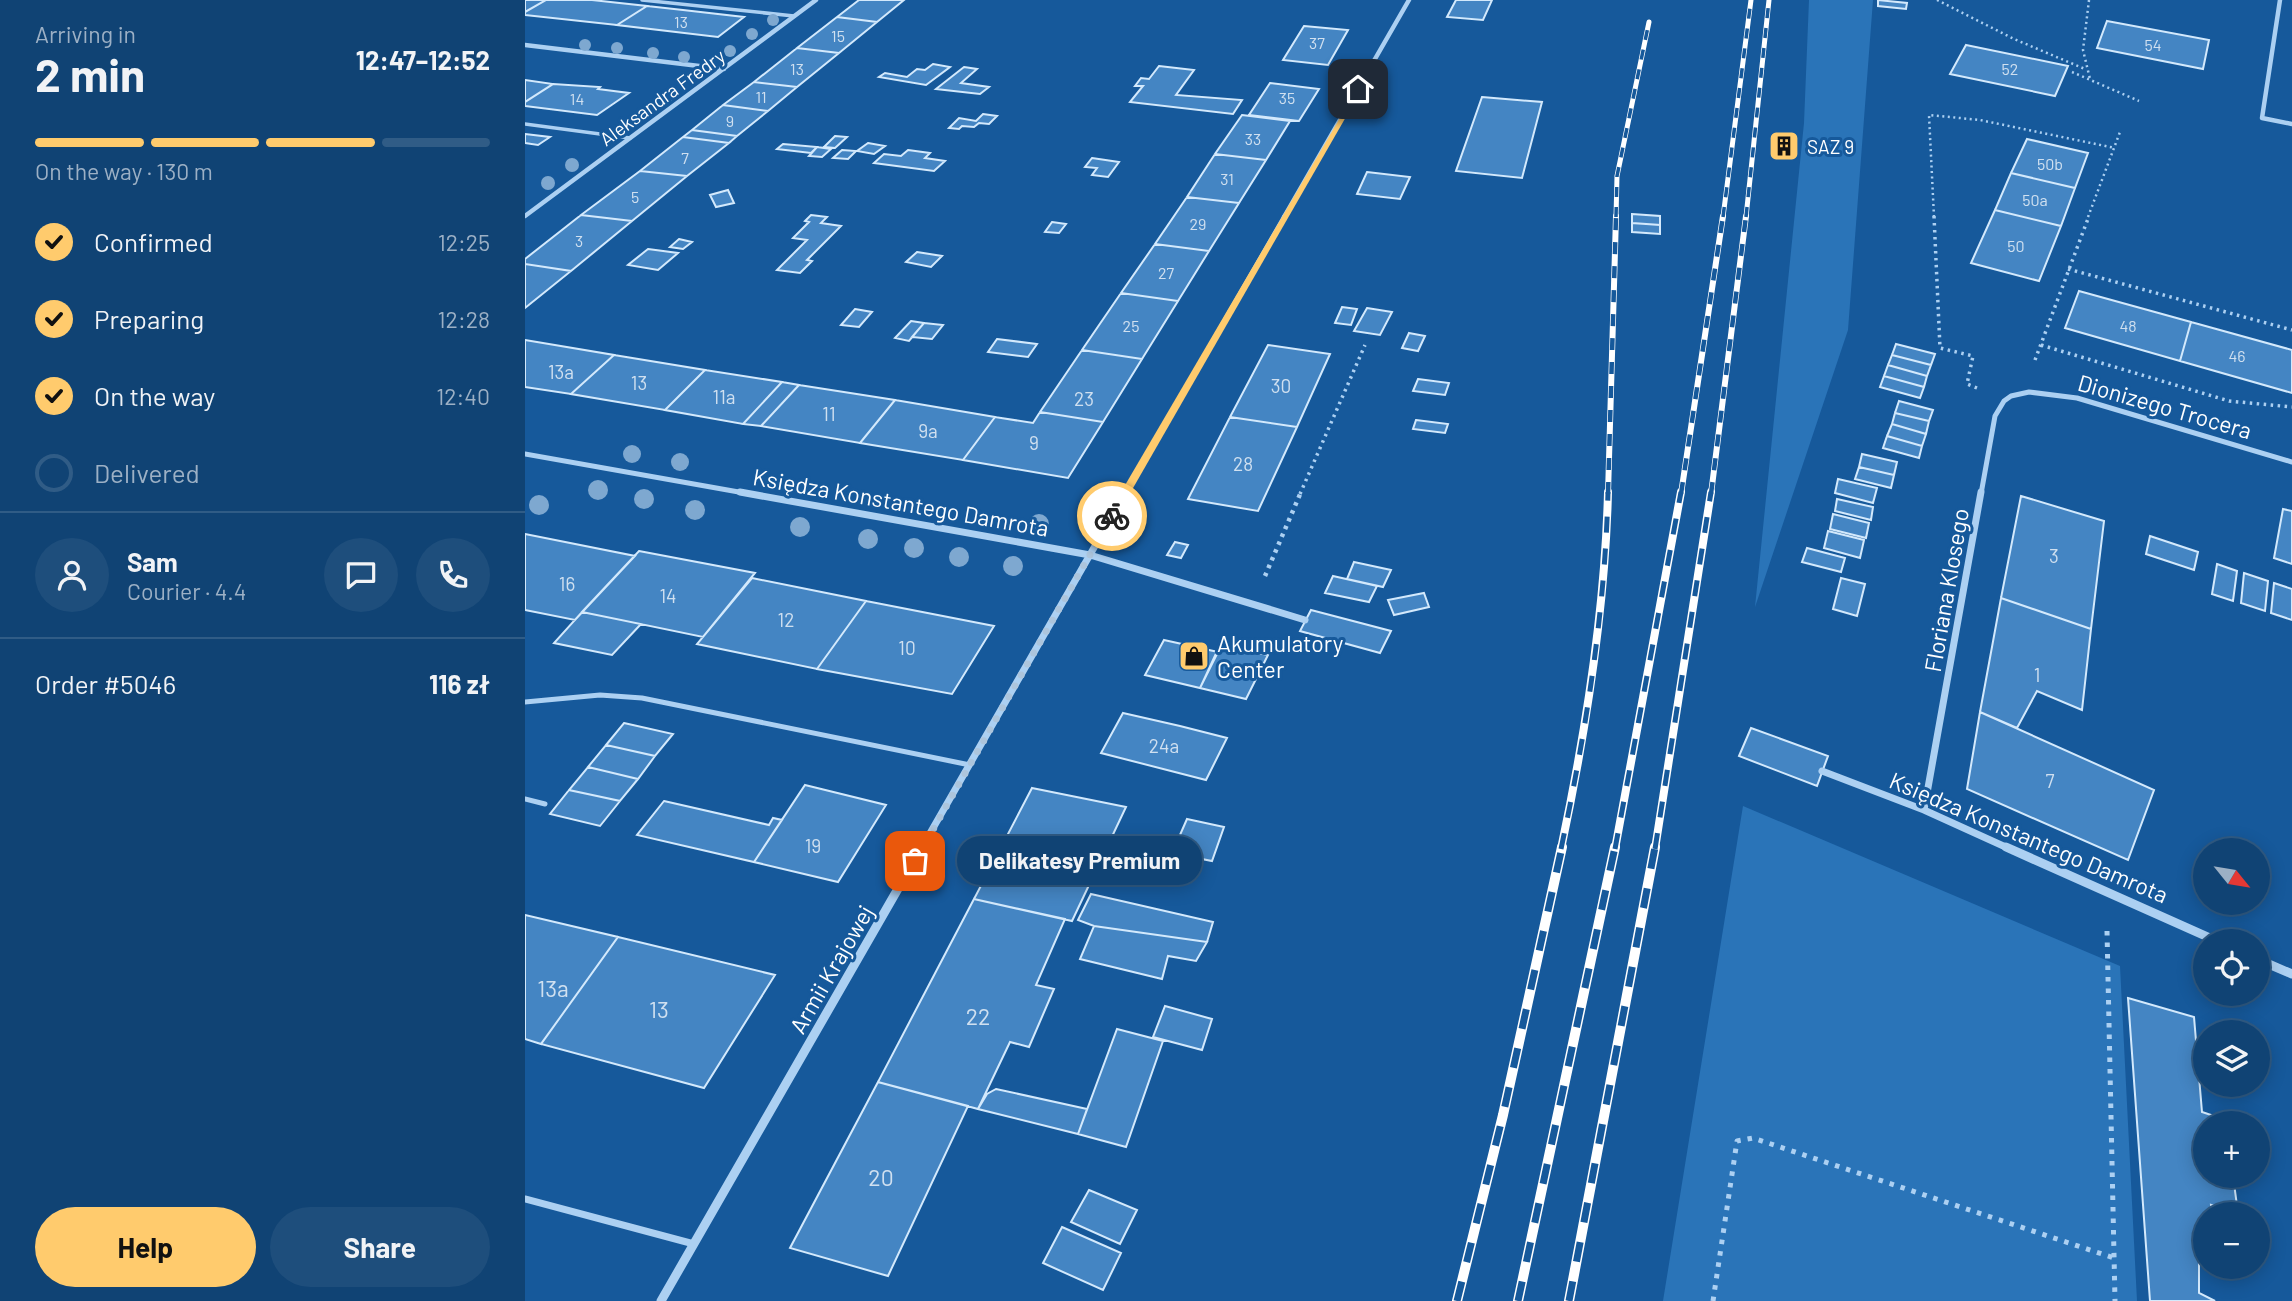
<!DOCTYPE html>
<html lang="en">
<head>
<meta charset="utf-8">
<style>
	:root { --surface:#104374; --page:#1e4e7c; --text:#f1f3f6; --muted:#9cb0c5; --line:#305c86; --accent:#ffcb6d }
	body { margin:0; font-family:Barlow,sans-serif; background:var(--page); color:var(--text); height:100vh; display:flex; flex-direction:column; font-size:26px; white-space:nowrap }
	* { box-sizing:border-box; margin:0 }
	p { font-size:23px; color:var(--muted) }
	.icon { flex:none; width:38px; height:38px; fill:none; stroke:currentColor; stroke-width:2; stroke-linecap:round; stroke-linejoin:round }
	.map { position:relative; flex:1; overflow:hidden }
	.panel { display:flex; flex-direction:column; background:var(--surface); width:525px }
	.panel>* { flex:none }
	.needle { width:46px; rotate:120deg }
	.fabs { position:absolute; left:1668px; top:838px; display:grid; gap:14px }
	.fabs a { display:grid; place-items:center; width:77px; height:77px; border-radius:50%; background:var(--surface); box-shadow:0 4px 18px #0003,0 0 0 2px var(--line); font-size:35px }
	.pin { position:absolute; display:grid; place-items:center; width:60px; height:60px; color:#fff; margin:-30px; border-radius:14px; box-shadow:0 4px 10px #0006 }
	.courier { position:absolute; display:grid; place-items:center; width:70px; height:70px; margin:-35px; border:5px solid #ffcb6d; border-radius:50%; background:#fff; color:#222; box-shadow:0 2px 9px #0007 }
	.bubble { position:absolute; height:49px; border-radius:24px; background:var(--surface); box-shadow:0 4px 18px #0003,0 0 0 2px var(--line); font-size:23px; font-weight:700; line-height:49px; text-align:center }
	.summary em { font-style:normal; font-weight:700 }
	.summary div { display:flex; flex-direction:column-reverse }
	.summary { display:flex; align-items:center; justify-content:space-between; height:119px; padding:0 35px }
	h1 { font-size:46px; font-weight:700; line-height:52px }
	.bar { display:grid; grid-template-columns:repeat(4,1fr); gap:10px 7px; align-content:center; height:84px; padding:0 35px }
	.bar i { height:9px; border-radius:5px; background:var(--line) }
	.bar .current { background:var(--accent) }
	.bar p { grid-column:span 4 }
	.line { display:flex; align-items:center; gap:18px; padding:0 35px; border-top:2px solid var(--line) }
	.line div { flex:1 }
	.round { display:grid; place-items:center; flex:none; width:74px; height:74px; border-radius:37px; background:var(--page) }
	ol { padding:0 35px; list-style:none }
	li { display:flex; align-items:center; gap:21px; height:77px }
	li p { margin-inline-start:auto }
	li .icon { padding:7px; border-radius:50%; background:var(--accent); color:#111; stroke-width:4 }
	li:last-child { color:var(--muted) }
	li i { width:38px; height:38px; border:4px solid var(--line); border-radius:50% }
	.cta { display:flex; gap:14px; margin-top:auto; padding:14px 35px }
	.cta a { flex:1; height:80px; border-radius:42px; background:var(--accent); color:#111; font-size:28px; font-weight:700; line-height:80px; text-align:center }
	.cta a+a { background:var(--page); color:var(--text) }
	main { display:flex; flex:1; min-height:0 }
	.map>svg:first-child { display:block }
	.green { fill:#2a74b8 }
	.building { fill:#4485c3; stroke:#d3e9fc; stroke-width:2 }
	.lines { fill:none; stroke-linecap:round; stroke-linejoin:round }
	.path-far3 { stroke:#acd0f2; stroke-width:2.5; stroke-dasharray:2 3.5; stroke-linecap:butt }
	.path-far2 { stroke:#acd0f2; stroke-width:3.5; stroke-dasharray:2.5 4.5; stroke-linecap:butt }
	.path-far1 { stroke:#acd0f2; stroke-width:4.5; stroke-dasharray:3.5 5; stroke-linecap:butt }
	.path { stroke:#acd0f2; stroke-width:5; stroke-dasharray:4.5 7; stroke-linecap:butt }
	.lane-far2 { stroke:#acd0f2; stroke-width:3.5 }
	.lane-far1 { stroke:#acd0f2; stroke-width:5 }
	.lane { stroke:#acd0f2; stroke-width:7 }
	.street-far3 { stroke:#acd0f2; stroke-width:4.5 }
	.street-far2 { stroke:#acd0f2; stroke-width:5 }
	.street-far1 { stroke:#acd0f2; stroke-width:7 }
	.street { stroke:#acd0f2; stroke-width:9 }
	.rail-far3-casing { stroke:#fff; stroke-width:5 }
	.rail-far2-casing { stroke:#fff; stroke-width:6 }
	.rail-far1-casing { stroke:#fff; stroke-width:8 }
	.rail-casing { stroke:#fff; stroke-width:10 }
	.rail-far3 { stroke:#16599b; stroke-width:3.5; stroke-dasharray:10; stroke-linecap:butt }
	.rail-far2 { stroke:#16599b; stroke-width:4.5; stroke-dasharray:12; stroke-linecap:butt }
	.rail-far1 { stroke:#16599b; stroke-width:5; stroke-dasharray:16; stroke-linecap:butt }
	.rail { stroke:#16599b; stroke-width:7; stroke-dasharray:20; stroke-linecap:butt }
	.tree { fill:#7ea8d0 }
	.route { fill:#ffcb6d }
	.done { stroke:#adc5dc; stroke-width:7; stroke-dasharray:0 12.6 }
	.labels { text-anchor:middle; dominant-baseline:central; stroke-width:6; stroke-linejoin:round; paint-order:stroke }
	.far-number-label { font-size:16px; fill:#d0e0f0 }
	.far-street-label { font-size:19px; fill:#fff; stroke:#16599b }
	.far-poi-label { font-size:19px; fill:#fff; stroke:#16599b; text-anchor:start }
	.number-label { font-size:19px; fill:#d0e0f0 }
	.street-label { font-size:23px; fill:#fff; stroke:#16599b }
	.poi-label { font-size:23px; fill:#fff; stroke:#16599b; text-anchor:start }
	.near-number-label { font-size:23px; fill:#d0e0f0 }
</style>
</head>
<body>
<main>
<section class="panel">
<div class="summary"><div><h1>2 min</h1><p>Arriving in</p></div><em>12:47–12:52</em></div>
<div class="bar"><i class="current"></i><i class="current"></i><i class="current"></i><i></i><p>On the way · 130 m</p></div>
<ol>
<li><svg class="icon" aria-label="check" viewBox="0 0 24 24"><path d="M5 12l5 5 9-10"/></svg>Confirmed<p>12:25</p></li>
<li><svg class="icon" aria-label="check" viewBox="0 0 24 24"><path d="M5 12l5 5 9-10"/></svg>Preparing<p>12:28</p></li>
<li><svg class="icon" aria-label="check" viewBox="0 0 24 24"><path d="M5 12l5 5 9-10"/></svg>On the way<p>12:40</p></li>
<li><i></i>Delivered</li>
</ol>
<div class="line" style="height:126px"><a class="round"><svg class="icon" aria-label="person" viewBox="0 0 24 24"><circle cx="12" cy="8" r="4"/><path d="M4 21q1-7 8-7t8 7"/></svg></a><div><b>Sam</b><p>Courier · 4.4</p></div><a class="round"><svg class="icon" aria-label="chat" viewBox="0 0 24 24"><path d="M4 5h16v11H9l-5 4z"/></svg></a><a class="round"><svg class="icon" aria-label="phone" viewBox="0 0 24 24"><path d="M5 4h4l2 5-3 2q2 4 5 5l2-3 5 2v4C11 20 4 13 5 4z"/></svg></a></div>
<div class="line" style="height:91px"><div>Order #5046</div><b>116 zł</b></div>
<div class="cta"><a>Help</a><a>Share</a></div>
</section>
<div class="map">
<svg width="1767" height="1301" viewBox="0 0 1767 1301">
	<rect width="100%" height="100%" fill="#16599b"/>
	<path class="green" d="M1284,0H1348L1323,330L1230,607L1279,123Z
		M1218,806L1595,966L1612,1301H1138Z"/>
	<path class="building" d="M0,0H21L0,12Z
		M21,0H67L122,6L92,25L0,15V12Z
		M334,0H379L352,22L312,17Z
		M931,0H967L958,20L922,17Z
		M1353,0L1382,3L1381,9L1353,6Z
		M122,6L158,10L219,17L193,37L92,25Z
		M312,17L352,22L314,53L272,48Z
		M1582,21L1684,40L1678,69L1572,48Z
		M779,26L823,30L803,65L758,60Z
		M1441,45L1543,66L1530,96L1425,74Z
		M272,48L314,53L272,87L229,82Z
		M408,64L425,67L401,85L354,77L360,73L382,77L392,69L400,70Z
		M634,66L669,70L651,95L717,100L708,114L605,102L618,86H610L616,78L624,79Z
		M439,67L452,69L436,83L464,87L455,94L411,89Z
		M0,80L28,84L0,102Z
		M229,82L272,87L243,111L198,105Z
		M745,83L794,89L774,121L724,115Z
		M28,84L75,87L73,89L104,93L72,115L0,106V102Z
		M957,97L1017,102L997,178L931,171Z
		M198,105L243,111L212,136L167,130Z
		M458,114L472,116L464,124L454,123L449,127L437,126L434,129L424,128L434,118L451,121Z
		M717,115L765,121L741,160L690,154Z
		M167,130L212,136L204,143L158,137Z
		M0,134L25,137L13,145L0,143Z
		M310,136L322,137L310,148L299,147Z
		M158,137L204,143L162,176L115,171Z
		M1502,139L1563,153L1550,188L1486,173Z
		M1252,140L1266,141L1265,152L1251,151Z
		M343,143L360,146L349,154L332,151Z
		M258,144L292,147L286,153L252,149Z
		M292,147L306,149L297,157L284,156Z
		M317,150L331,151L323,159L308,158Z
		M383,150L405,153L400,158L420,161L409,171L349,163L359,154L376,156Z
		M690,154L741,160L714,203L662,197Z
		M567,158L594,162L583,177L567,175L572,168L560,167Z
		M115,171L162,176L107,221L56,215Z
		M842,172L885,177L875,199L832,194Z
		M1486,173L1550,188L1536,226L1470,210Z
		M203,190L209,203L191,207L185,195Z
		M662,197L714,203L684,251L630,244Z
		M1470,210L1536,226L1514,281L1446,263Z
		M1107,214L1135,216V225L1107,223Z
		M56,215L107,221L46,271L0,264V259Z
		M286,215L302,217L296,223L316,226L282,260L287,261L275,273L252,270L282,240L268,238L284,222L280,221Z
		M527,222L541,224L534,233L520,232Z
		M1107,223L1135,225V234L1107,232Z
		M154,239L167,242L158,249L145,247Z
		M630,244L684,251L653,301L596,293Z
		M123,249L153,253L133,270L103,265Z
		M392,252L417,256L406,267L381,262Z
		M0,264L46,271L0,308Z
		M1554,291L1666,322L1655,361L1540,328Z
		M596,293L653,301L617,359L557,350Z
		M817,307L832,309L826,325L810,323Z
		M842,308L867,312L855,335L829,331Z
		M330,309L347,312L334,327L316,325Z
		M386,321L399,323L384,341L370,338Z
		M1666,322L1767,350V393L1655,361Z
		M399,323L418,325L407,339L387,337Z
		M884,333L900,336L893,351L877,348Z
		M472,339L512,344L503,357L463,352Z
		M0,340L89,355L46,394L0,387Z
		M1371,344L1410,354L1406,365L1367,355Z
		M743,345L805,354L772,427L705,417Z
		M557,350L617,359L578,422L515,412Z
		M89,355L180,370L140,410L46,394Z
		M1367,355L1406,365L1402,376L1363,365Z
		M1363,365L1402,376L1399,387L1359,376Z
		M180,370L257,382L218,424L140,410Z
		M1359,376L1399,387L1395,398L1355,387Z
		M893,379L924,383L920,395L888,391Z
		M257,382L274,385L236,426L218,424Z
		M274,385L370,400L335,443L236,426Z
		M370,400L470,417L438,460L335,443Z
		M1374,401L1408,410L1404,421L1370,413Z
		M515,412L578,422L543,478L438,460L470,417L508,423Z
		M1370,413L1404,421L1401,434L1367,424Z
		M705,417L772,427L733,511L663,499Z
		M891,420L923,424L920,433L888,429Z
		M1367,424L1401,434L1397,446L1362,436Z
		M1362,436L1397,446L1394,458L1358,448Z
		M1337,454L1372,462L1369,475L1334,467Z
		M1334,467L1369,475L1366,488L1330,479Z
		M1313,479L1352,488L1348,503L1310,493Z
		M1496,496L1579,521L1566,629L1476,598Z
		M1312,499L1348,507L1346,520L1310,511Z
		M1758,509L1767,511V564L1749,558Z
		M1308,514L1344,523L1341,538L1305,529Z
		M1303,531L1339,540L1335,558L1299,548Z
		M0,534L110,556L50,620L0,610Z
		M1625,536L1673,552L1669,570L1621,554Z
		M650,542L663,545L656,558L642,555Z
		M1282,548L1320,558L1316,572L1277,562Z
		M114,551L230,573L178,637L57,612Z
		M829,562L866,570L858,587L822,579Z
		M1692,564L1712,571L1708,601L1687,594Z
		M1719,573L1743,581L1740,611L1716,603Z
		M808,576L852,586L844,602L800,593Z
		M227,578L341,601L292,669L172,644Z
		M1316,578L1340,584L1332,616L1308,609Z
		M1749,583L1767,589V620L1746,613Z
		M899,593L904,607L869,615L863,600Z
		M1476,598L1566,629L1557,710L1512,691L1492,728L1455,712Z
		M341,601L469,626L427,694L292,669Z
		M786,610L866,631L855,653L775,631Z
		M57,612L116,624L87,655L29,643Z
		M639,640L693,652L675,688L620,675Z
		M695,645L743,655L721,699L675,688Z
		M1455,712L1629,790L1603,860L1442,789Z
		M598,713L655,726L702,738L681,780L576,753Z
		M99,723L148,734L130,756L81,745Z
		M1226,728L1303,756L1292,786L1214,756Z
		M81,745L130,756L113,779L63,767Z
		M63,767L113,779L95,801L44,790Z
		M280,785L361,805L313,882L229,862Z
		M507,788L601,807L547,921L449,899Z
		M44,790L95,801L75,826L25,814Z
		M139,801L244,825L248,818L257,820L229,862L112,835Z
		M662,819L699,827L687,861L647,853Z
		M566,894L688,922L682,942L569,926L553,920Z
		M449,899L540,919L511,985L529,989L504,1047L485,1042L453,1109L353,1082Z
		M0,915L93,937L16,1044L0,1039Z
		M569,926L682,942L671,961L643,956L637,979L555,959Z
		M93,937L250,975L179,1088L16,1044Z
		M1603,998L1669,1017L1677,1112L1701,1120V1124H1680V1176H1708L1713,1213L1686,1205L1687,1214H1680V1262L1674,1260V1293L1690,1301H1625Z
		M640,1006L687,1019L677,1050L628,1037Z
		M592,1029L638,1041L601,1147L553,1134Z
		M353,1082L443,1106L363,1276L265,1248Z
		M471,1089L562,1109L553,1134L453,1109L462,1094Z
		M564,1190L612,1210L595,1244L546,1222Z
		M537,1227L596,1253L578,1290L518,1263Z"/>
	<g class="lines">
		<path class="path-far3" d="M1412,0L1489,39L1560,69
			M1564,0L1558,50L1565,79
			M1547,72L1614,101
			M1409,217L1404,115L1455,120L1590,148
			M1563,217L1595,132"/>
		<path class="path-far2" d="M1409,216L1415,348L1448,356L1442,384L1452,388
			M1543,269L1767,330
			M1516,345L1704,401L1767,407
			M1510,360L1564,216
			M775,494L840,345"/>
		<path class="path-far1" d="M740,576L776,492"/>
		<path class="path" d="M1582,931L1590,1301
			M1188,1301L1212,1141L1228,1138L1589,1258"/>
		<path class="lane-far2" d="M117,0L269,16
			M0,124L105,138"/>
		<path class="lane-far1" d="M0,702L75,695L117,698L445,765
			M0,799L20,804"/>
		<path class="lane" d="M0,1199L169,1244"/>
		<path class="street-far3" d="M1755,0L1737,118L1767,124
			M0,45L199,69
			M0,216L291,0
			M759,217L884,0"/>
		<path class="street-far2" d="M0,454L225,494
			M600,494L760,216
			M1456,494L1470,416L1479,401L1486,396L1504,392L1552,398L1767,462"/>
		<path class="street-far1" d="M215,492L565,555L780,620
			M1297,771L1399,810L1485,849
			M1399,810L1456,492
			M396,849L601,492"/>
		<path class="street" d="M1481,847L1694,942
			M1732,959L1767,974
			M136,1301L397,847"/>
		<g class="rail-far3-casing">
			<path id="rail-far3" d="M1091,217L1092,176L1124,22
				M1198,217L1226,0
				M1221,217L1244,0"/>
		</g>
		<g class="rail-far2-casing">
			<path id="rail-far2" d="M1083,494L1091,216
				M1156,494L1198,216
				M1186,494L1221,216"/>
		</g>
		<g class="rail-far1-casing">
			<path id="rail-far1" d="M1036,849C1061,731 1080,612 1083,492
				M1090,849L1156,492
				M1130,849L1186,492"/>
		</g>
		<g class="rail-casing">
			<path id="rail" d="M932,1301L978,1115L1037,847
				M993,1301L1090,847
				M1044,1301L1130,847"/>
		</g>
		<use href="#rail-far3" class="rail-far3"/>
		<use href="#rail-far2" class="rail-far2"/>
		<use href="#rail-far1" class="rail-far1"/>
		<use href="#rail" class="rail"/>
	</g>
	<g class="tree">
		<circle cx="248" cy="20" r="6"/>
		<circle cx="227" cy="34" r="6"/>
		<circle cx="60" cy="45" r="6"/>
		<circle cx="92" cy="48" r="6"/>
		<circle cx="205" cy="51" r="6"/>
		<circle cx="128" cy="53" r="6"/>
		<circle cx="159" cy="57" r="6"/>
		<circle cx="142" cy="97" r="6"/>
		<circle cx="118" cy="114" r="6"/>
		<circle cx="47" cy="165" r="7"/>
		<circle cx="23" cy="183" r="7"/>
		<circle cx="107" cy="454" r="9"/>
		<circle cx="155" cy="462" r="9"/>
		<circle cx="73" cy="490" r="10"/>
		<circle cx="119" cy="499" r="10"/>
		<circle cx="14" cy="505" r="10"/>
		<circle cx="170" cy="510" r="10"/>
		<circle cx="514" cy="524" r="10"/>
		<circle cx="275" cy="527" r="10"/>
		<circle cx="343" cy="539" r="10"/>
		<circle cx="389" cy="548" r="10"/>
		<circle cx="434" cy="557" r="10"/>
		<circle cx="488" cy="566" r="10"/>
	</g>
	<path class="route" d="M833,87L837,89L592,516L584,519L582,516Z"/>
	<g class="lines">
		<path class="done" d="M390,861L587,516"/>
	</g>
	<defs>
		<g id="building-square" transform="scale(1.575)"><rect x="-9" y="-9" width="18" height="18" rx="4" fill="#ffcb6d" stroke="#16599b"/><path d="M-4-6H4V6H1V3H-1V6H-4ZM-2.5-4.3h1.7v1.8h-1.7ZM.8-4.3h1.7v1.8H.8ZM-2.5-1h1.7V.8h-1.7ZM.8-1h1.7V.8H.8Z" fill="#111"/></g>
		<g id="shop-square" transform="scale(1.575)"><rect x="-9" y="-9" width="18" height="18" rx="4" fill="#ffcb6d" stroke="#16599b"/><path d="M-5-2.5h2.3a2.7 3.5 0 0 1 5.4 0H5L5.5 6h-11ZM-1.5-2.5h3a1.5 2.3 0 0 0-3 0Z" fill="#111"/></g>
	</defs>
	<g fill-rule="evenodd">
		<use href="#building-square" x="1259" y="146"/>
		<use href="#shop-square" x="669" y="656"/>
	</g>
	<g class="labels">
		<g class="far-number-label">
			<text x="156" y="21">13</text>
			<text x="313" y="35">15</text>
			<text x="792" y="42">37</text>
			<text x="1628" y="44">54</text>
			<text x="272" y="68">13</text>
			<text x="1485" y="68">52</text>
			<text x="236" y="96">11</text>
			<text x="762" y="97">35</text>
			<text x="52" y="98">14</text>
			<text x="205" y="120">9</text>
			<text x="728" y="138">33</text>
			<text x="160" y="157">7</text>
			<text x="1525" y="163">50b</text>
			<text x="702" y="178">31</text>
			<text x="110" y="196">5</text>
			<text x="1510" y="199">50a</text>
			<text x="673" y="223">29</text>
			<text x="54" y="240">3</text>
			<text x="1491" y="245">50</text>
			<text x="641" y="272">27</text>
			<text x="606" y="325">25</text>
			<text x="1603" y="325">48</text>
			<text x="1712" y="355">46</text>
		</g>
		<g class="far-street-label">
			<text transform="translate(137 97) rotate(-36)">Aleksandra Fredry</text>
		</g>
		<g class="far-poi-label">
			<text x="1282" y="146">SAZ 9</text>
		</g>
		<g class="number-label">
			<text x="36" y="371">13a</text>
			<text x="114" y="382">13</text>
			<text x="756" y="385">30</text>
			<text x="199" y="396">11a</text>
			<text x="559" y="398">23</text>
			<text x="304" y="413">11</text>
			<text x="403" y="430">9a</text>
			<text x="509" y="442">9</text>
			<text x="718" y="463">28</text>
			<text x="1529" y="555">3</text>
			<text x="42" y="583">16</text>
			<text x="143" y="595">14</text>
			<text x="261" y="619">12</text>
			<text x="382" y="647">10</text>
			<text x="1512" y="674">1</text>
			<text x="639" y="745">24a</text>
			<text x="1525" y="780">7</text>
			<text x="288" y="845">19</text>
		</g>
		<g class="street-label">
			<text transform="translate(1640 406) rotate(16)">Dionizego Trocera</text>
			<text transform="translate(376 502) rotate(10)">Księdza Konstantego Damrota</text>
			<text transform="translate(1421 590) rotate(-80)">Floriana Klosego</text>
			<text transform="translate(1504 837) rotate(23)">Księdza Konstantego Damrota</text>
			<text transform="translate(306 969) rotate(-60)">Armii Krajowej</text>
		</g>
		<g class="poi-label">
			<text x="692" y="643">Akumulatory<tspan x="692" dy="26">Center</tspan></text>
		</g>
		<g class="near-number-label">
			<text x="28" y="988">13a</text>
			<text x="134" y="1009">13</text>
			<text x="453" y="1016">22</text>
			<text x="356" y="1177">20</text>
		</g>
	</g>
</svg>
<div class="fabs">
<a><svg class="needle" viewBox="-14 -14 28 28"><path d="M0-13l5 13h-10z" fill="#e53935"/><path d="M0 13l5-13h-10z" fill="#9cb0c5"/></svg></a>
<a><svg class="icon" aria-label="locate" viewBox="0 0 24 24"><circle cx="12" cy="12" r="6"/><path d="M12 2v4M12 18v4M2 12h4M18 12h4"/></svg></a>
<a><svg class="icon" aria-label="layers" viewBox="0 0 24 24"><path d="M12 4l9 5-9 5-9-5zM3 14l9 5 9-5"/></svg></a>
<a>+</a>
<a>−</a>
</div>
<div class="pin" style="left:390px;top:861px;background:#ea580c"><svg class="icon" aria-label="bag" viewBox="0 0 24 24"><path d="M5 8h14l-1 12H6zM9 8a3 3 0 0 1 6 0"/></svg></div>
<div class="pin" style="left:833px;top:89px;background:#1f2937"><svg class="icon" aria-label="home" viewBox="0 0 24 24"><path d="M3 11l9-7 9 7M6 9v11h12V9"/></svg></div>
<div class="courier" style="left:587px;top:516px"><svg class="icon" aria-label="bike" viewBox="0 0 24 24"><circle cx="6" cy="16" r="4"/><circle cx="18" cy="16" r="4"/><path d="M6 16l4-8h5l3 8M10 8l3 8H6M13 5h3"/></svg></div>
<div class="bubble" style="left:432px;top:836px;width:245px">Delikatesy Premium</div>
</div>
</main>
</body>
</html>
